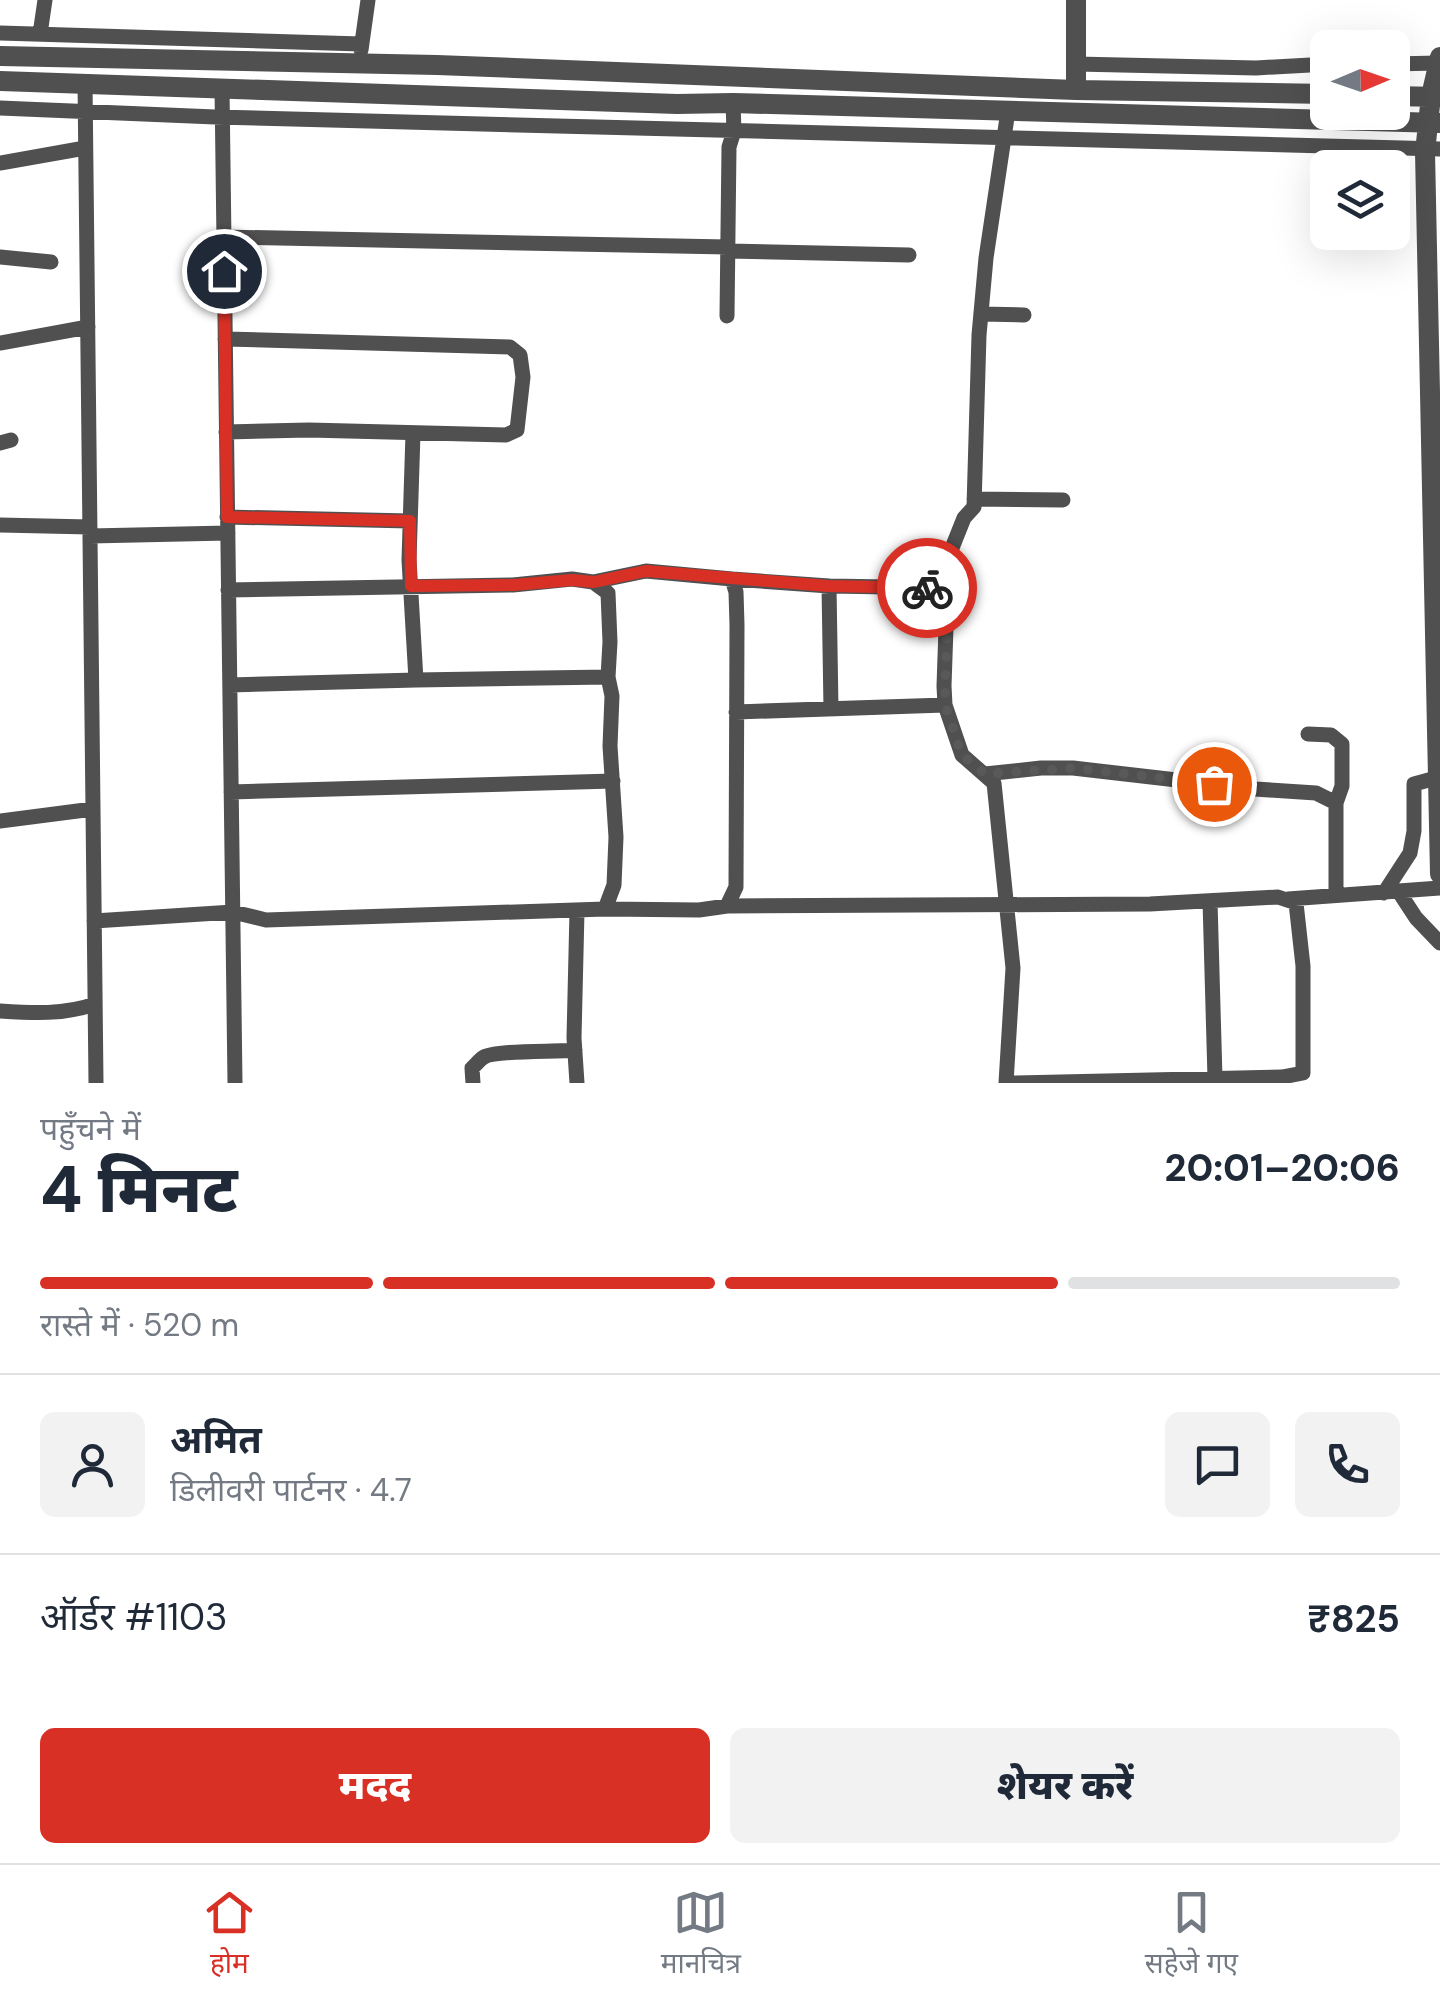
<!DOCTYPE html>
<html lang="hi">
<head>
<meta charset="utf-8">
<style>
	:root { --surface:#fff; --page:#f2f2f3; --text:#1f2937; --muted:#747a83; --line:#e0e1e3; --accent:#d93025 }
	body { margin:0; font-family:"DM Sans","Noto Sans Devanagari",sans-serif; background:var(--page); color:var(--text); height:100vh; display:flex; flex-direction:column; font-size:38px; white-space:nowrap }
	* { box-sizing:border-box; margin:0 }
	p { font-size:32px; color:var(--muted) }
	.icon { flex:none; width:55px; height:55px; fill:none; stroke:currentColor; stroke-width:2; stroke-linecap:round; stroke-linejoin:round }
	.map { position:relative; height:1083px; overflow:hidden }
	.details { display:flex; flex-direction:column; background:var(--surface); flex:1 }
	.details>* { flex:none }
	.needle { width:65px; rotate:88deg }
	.tools { position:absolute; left:1310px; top:30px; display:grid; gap:20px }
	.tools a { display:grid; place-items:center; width:100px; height:100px; border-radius:15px; background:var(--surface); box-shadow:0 10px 40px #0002; font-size:50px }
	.pin { position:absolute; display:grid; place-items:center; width:85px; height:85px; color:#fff; margin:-42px; border:5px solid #fff; border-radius:50%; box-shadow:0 2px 10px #0007 }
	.courier { position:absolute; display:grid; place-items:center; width:100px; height:100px; margin:-50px; border:8px solid #d93025; border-radius:50%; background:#fff; color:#222; box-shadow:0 2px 12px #0007 }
	.headline em { font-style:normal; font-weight:800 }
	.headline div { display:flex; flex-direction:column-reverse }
	.headline { display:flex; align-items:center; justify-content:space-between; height:170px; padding:0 40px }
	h1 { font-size:65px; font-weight:800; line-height:75px }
	.bar { display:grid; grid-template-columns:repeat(4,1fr); gap:15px 10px; align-content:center; height:120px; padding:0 40px }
	.bar i { height:12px; border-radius:8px; background:var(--line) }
	.bar .active { background:var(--accent) }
	.bar p { grid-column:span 4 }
	.line { display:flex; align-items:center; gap:25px; padding:0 40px; border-top:2px solid var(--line) }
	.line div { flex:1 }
	.round { display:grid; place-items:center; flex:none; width:105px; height:105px; border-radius:15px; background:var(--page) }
	.primary-button { display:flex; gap:20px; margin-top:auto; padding:20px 40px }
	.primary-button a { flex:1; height:115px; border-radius:15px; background:var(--accent); color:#fff; font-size:40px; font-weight:800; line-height:115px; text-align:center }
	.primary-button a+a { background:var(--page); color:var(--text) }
	.dock { display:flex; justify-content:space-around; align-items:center; height:140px; border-top:2px solid var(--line); background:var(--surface); font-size:28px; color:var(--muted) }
	.dock a { display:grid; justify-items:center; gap:5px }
	.dock .active { color:var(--accent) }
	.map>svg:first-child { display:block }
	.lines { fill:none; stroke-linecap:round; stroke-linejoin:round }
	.minor { stroke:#505050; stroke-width:15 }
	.tertiary { stroke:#505050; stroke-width:20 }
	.done { stroke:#595959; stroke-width:10; stroke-dasharray:0 18 }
	.route { stroke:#d93025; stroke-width:12 }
</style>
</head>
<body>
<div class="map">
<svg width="1440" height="1083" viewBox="0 0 1440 1083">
	<rect width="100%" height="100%" fill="#fff"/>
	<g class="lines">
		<path class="minor" d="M0,33L361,44
			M40,34L45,0
			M361,50L368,0
			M1076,64L1256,68L1328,64
			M1392,64L1439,63
			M85,82L96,1083
			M222,88L235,1083
			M0,108L215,117L1440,149
			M0,163L85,148
			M224,237L728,247
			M728,251L909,255
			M0,257L51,262
			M981,314L1024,315
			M727,316L729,147L734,131L733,103
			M225,339L510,347L520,355L523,377L517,430L506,435L309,430L226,432
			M0,343L88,327
			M0,443L11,440
			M974,499L1063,500
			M227,517L410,521
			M0,525L90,527
			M90,536L228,533
			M732,579L829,586L831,709
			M593,582L646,571L732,579L736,592L737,625L736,887L727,906L699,910L605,909
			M829,586L948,588
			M416,680L608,677
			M230,685L416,680L409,560L413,433
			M736,712L945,705
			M1308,734L1331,735L1342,744V786L1336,803
			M985,774L1041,768H1073L1255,789L1316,793L1336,803V895
			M231,792L613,781
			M0,821L93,809
			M1399,892L1416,918L1440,943
			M1384,893L1410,853L1414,831V784L1436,778
			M1288,899L1440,888
			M1210,901L1215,1078
			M727,906L1150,904L1278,897L1296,903L1303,966V1073L1282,1077L1014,1083
			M577,911L574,1038L577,1083
			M94,921L233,912L266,920L605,909L614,885L616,837L610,746L612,696L608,677L610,642L608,593L593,582L572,579L513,585L228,590
			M0,1011C32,1013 64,1015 95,1004
			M473,1083L472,1068C476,1065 479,1060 484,1057C496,1050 556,1052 575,1050
			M1006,1083L1013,968L994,783L962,755L945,705L944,686L947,598L952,548L964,518L974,507L979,335L986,258L1008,111"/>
		<path class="tertiary" d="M0,56L437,65L1076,90L1328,94
			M1440,57L1431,96L1425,152L1440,874
			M0,81L677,104L733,103L1440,123
			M1076,90V0
			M1392,96L1440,97"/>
	</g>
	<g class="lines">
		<path class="done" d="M927,588H948L945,705L962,755L985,774L1073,768L1214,784"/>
		<path class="route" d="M224,271L227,517L410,521L411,586L513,585L572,580L594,582L646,571L828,586L927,588"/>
	</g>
</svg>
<div class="tools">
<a><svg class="needle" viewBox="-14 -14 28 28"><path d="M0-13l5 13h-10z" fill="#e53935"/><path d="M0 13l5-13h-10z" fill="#747a83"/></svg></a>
<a><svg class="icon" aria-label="layers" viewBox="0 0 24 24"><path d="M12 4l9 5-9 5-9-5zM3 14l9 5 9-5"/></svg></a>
</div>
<div class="pin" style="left:1214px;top:784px;background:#ea580c"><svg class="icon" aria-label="bag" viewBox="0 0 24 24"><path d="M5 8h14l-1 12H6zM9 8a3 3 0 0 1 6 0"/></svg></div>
<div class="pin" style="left:224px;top:271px;background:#1f2937"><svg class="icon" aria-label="home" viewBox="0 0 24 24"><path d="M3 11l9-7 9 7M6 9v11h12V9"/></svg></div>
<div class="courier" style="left:927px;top:588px"><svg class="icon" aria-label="bike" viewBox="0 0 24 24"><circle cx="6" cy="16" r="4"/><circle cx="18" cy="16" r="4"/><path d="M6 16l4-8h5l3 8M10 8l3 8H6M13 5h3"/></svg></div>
</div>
<section class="details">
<div class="headline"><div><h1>4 मिनट</h1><p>पहुँचने में</p></div><em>20:01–20:06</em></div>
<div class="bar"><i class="active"></i><i class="active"></i><i class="active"></i><i></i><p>रास्ते में · 520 m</p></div>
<div class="line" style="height:180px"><a class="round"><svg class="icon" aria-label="person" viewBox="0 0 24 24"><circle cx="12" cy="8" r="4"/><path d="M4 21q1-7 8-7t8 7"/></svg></a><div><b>अमित</b><p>डिलीवरी पार्टनर · 4.7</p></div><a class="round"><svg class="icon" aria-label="chat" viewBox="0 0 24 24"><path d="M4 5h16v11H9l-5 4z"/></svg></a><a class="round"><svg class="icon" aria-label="phone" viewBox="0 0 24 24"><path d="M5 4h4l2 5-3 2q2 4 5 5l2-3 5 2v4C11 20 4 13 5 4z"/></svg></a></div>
<div class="line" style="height:130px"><div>ऑर्डर #1103</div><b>₹825</b></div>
<div class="primary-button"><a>मदद</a><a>शेयर करें</a></div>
</section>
<nav class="dock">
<a class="active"><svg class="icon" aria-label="home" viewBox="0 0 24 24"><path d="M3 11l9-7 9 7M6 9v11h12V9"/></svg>होम</a>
<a><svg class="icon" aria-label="map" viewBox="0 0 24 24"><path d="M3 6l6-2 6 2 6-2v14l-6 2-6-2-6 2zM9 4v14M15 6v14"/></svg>मानचित्र</a>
<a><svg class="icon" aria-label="saved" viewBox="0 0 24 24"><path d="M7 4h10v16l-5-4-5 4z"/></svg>सहेजे गए</a>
</nav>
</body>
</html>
